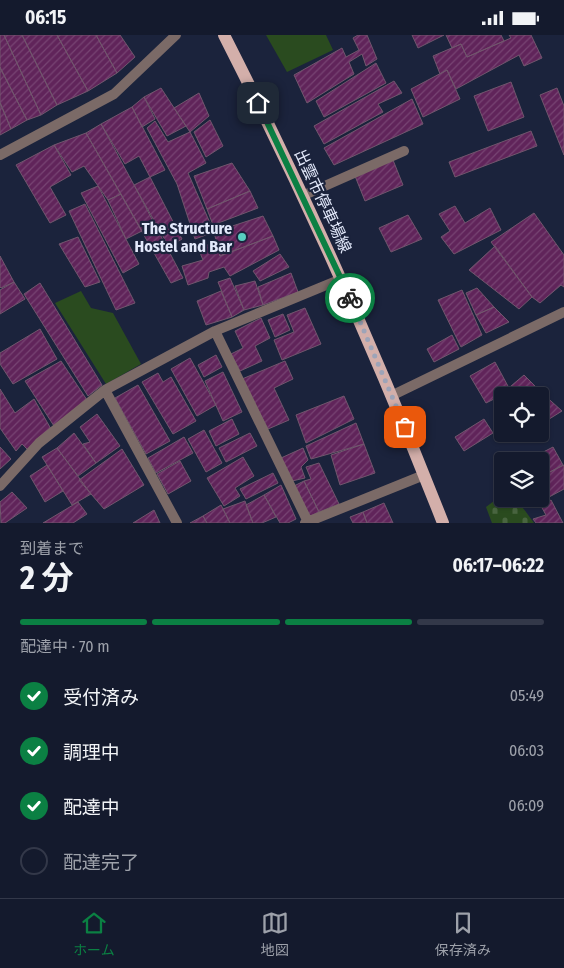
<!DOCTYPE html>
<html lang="ja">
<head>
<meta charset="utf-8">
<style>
	:root { --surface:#141a2d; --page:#1d2335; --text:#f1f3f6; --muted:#9da1aa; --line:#333849; --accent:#0b8043 }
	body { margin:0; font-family:"Fira Sans Condensed","Noto Sans JP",sans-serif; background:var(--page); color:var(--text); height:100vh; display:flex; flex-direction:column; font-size:19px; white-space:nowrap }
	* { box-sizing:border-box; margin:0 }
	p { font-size:16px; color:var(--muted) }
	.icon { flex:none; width:28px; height:28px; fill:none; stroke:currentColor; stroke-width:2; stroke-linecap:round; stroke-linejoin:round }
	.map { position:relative; height:488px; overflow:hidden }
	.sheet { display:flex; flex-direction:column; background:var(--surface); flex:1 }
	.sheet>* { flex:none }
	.controls { position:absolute; left:494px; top:352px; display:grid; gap:10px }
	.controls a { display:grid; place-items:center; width:55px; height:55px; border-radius:5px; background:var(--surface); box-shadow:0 1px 4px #0004,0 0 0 1px var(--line); font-size:25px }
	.pin { position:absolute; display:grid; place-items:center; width:42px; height:42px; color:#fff; margin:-21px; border-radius:10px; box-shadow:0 2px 8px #0006 }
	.courier { position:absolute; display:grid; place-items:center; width:50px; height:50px; margin:-25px; border:4px solid #0b8043; border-radius:50%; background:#fff; color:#222; box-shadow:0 1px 6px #0007 }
	.head em { font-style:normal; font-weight:700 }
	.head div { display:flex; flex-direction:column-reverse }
	.head { display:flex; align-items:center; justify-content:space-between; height:85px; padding:0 20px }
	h1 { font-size:32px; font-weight:700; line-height:38px }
	.bar { display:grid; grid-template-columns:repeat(4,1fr); gap:8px 5px; align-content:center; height:60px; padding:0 20px }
	.bar i { height:6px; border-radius:4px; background:var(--line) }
	.bar .current { background:var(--accent) }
	.bar p { grid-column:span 4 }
	ol { padding:0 20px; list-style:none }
	li { display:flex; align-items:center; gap:15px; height:55px }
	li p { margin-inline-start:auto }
	li .icon { padding:5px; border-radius:50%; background:var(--accent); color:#fff; stroke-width:4 }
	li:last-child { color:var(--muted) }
	li i { width:28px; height:28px; border:2px solid var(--line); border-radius:50% }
	.status { display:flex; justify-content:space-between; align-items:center; height:35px; padding:0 25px; background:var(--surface); direction:ltr }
	.status svg { height:14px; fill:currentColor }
	.dock { display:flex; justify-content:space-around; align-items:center; height:70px; border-top:1px solid var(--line); background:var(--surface); font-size:14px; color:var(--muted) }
	.dock a { display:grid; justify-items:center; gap:2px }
	.dock .current { color:var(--accent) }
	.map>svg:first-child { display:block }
	.cemetery { fill:url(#cemetery-stones) }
	.park { fill:#2a4b1f }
	.building { fill:url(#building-hatch); stroke:#71566d }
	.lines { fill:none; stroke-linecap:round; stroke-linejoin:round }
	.minor { stroke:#7b6a67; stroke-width:10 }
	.primary { stroke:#d3afaa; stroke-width:12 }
	.done { stroke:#9da4b8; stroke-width:5; stroke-dasharray:0 9 }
	.route { stroke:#0b8043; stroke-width:6 }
	.poi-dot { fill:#58cec0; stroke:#1b233c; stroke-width:2 }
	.labels { text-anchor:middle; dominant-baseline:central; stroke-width:4.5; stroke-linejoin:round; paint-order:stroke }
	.street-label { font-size:16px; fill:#e3e9fb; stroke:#1b233c }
	.poi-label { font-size:16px; font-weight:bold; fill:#e3e9fb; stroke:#1b233c; text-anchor:end }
</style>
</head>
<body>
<div class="status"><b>06:15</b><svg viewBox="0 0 49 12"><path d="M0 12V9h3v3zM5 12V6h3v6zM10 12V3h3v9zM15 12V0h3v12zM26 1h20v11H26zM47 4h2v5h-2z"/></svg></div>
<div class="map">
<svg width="564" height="488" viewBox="0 0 564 488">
	<defs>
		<pattern id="cemetery-stones" width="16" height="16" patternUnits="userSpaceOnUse" patternTransform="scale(1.25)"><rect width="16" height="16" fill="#2a4b1f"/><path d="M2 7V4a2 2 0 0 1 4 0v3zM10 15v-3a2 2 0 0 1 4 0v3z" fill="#496540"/></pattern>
		<pattern id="building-hatch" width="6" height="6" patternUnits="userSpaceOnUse" patternTransform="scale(1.25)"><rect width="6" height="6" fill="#60245a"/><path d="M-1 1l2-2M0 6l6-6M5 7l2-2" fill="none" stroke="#774473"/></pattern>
	</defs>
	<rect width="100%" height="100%" fill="#1b233c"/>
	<path class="cemetery" d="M502,460V464C520,464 524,475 534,488H492L486,472Z"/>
	<path class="park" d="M266,0H326L333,15L287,37Z
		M81,256L91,273L113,278L141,329L106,349L55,268Z"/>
	<path class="building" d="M0,0H4L41,80L27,85L0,33Z
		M4,0H22L57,70L41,80Z
		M22,0H57L88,56L57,70Z
		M57,0H96L117,38L88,56Z
		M96,0H120L135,22L117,38Z
		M358,0H367L377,24L366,31L362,19L349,27L354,39L307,68L294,40L342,13L346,22L359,15L353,3Z
		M412,0H444L418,13Z
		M446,0H501L504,6L467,22L461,9L452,13Z
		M509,0H531L542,23L524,31L519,20L456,54L447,35L440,39L433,21L461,9L467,22L511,3Z
		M376,28L386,48L324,82L316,66Z
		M0,32L27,85L11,94L0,67Z
		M447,35L460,64L423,82L411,54Z
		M394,46L402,58L378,69L383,77L324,109L314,91Z
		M511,47L524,82L488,96L474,61Z
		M161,53L186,91L167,101L144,62Z
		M557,53L564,71V120L540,60Z
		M199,58L209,81L190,97L174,73Z
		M144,62L155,84L142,92L132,72Z
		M412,64L423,89L334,130L324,113Z
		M0,68L11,94L0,100Z
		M132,72L165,135L150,142L139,121L125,129L101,89Z
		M210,85L223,111L206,122L194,97Z
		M155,86L168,107L190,97L206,128L188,138L214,197L195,204L177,149L147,93Z
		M101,89L134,150L183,243L171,248L86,98Z
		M531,96L537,111L455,142L449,127Z
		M86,98L121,159L108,165L84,131L72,137L54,110Z
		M54,110L71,140L50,152L66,180L50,188L16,130Z
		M393,125L403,150L365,166L355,141Z
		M232,128L250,156L207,174L194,141Z
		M150,142L182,204L169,212L134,150Z
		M98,151L139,229L123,238L81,158Z
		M250,156L258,173L213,190L207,174Z
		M121,159L142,196L126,204L108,165Z
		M85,169L135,268L116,275L69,176Z
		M455,171L465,188L490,173L501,195L454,219L441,202L450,196L439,179Z
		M534,178L564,220V252L561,250L540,268L532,262L491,207Z
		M408,180L422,204L391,217L379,193Z
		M263,181L273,201L220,221L214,197Z
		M273,201L279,215L230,241L224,232L209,237L208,243L188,250L182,231L203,225L198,213L217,207L220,221Z
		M78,202L100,247L85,252L59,209Z
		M495,211L532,262L519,274L469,235Z
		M280,219L289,232L260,246L253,236Z
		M0,221L14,247L1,253L0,252Z
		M291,238L298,257L263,270L258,252Z
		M230,243L244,275L232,282L218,247Z
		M255,246L263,270L244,275L235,251Z
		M14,247L25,264L0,279V255Z
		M40,248L102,350L88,361L24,259Z
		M477,253L494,272L476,280L466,258Z
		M462,255L482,300L461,312L438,265Z
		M221,256L232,282L206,290L197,266Z
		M494,272L509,287L486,298L476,280Z
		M305,273L321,309L282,325L274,305L294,297L287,280Z
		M283,279L290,295L275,302L268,285Z
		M261,283L270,303L255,311L262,326L240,336L231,319L243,313L235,296Z
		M40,294L57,324L13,349L0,329V318Z
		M452,300L459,314L434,327L427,314Z
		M216,320L222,332L204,342L198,330Z
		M190,323L216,370L197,381L171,334Z
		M61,326L87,365L54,391L25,346Z
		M285,326L293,344L274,353L289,385L268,394L242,344Z
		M495,327L509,353L498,362L486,368L470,341Z
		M223,337L242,377L223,386L205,346Z
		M158,338L163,347L171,342L196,386L173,399L142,347Z
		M524,340L541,357L534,361H502V366L498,362Z
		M138,350L170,406L146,419L115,363Z
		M0,354L15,378L34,364L51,394L28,415L22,409L16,416L0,393Z
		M541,357L562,376L546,386L544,383L540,385V361H534Z
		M344,361L354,384L306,408L296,380Z
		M97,379L120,411L96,428L83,409L90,407L80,392Z
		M232,384L239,399L216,411L209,396Z
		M484,384L493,398L464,416L455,402Z
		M356,388L364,409L311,424L306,411Z
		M204,395L222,428L206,437L188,404Z
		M74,398L96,428L78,441L57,413Z
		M250,398L257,411L226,427L219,413Z
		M184,402L193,418L156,438L148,423Z
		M364,409L375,438L340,450L331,420Z
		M0,412L11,424L0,434Z
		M553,412L563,430L540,442V426H526Z
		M57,413L91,459L72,470L42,422Z
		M303,413L308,425L301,432L305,443L292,446L281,423Z
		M122,414L144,450L104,474L79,445Z
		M243,422L254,441L235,453L240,461L224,471L207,443Z
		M180,426L191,446L168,459L157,439Z
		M319,428L339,469L319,477L304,446L311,444L306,432Z
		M47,430L63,456L45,467L30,441Z
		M564,430V454L536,469L533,464H540V442Z
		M273,438L278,448L246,464L240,454Z
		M304,446L319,477L310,481L294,451Z
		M281,450L296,484L288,488H280L264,460Z
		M12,457L27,473L5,488H1L0,467Z
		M264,460L276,482L262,488H253L246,470Z
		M551,465L563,488H536L533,484L546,480L541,471Z
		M245,466L253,488H230L223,474Z
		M78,467L87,479L73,488H43Z
		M384,468L393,488H367L363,477Z
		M221,470L230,488H207L203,481Z
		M154,475L160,488H133Z
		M363,477L367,488H353L350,482Z
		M203,481L207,488H190Z"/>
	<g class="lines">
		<path class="minor" d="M0,120L114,59L176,0
			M302,161L404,116
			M215,296L308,487
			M105,355L177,488
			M393,360L564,277
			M0,451L39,408L105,355L215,296L341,244
			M305,488L424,440"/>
		<path class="primary" d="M224,0C305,159 378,322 443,488"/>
	</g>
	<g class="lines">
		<path class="done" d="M350,263L405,392"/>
		<path class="route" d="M258,68L350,263"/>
	</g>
	<circle class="poi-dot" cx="242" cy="202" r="5"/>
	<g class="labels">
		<g class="street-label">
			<text transform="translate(323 166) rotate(65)">出雲市停車場線</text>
		</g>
		<g class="poi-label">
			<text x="232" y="193">The Structure<tspan x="232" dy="18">Hostel and Bar</tspan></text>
		</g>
	</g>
</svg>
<div class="controls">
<a><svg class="icon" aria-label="locate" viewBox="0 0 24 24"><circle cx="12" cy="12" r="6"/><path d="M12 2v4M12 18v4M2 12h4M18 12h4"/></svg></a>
<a><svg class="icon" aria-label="layers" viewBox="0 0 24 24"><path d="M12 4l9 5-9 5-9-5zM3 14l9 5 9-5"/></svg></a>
</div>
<div class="pin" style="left:405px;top:392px;background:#ea580c"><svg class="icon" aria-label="bag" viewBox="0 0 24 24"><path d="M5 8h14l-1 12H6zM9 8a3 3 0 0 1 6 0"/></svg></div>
<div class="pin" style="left:258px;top:68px;background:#1f2937"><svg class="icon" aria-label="home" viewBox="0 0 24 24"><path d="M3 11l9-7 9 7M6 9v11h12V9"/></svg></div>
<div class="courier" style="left:350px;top:263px"><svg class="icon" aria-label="bike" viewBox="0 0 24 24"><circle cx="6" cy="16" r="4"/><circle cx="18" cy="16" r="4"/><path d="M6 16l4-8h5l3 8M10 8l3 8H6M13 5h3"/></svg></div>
</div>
<section class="sheet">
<div class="head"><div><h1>2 分</h1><p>到着まで</p></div><em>06:17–06:22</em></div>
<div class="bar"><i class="current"></i><i class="current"></i><i class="current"></i><i></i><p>配達中 · 70 m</p></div>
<ol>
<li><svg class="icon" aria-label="check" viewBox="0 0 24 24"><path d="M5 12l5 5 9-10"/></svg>受付済み<p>05:49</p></li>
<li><svg class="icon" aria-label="check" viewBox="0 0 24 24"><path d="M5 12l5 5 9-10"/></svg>調理中<p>06:03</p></li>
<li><svg class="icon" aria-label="check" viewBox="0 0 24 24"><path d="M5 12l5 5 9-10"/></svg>配達中<p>06:09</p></li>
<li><i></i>配達完了</li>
</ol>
</section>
<nav class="dock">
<a class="current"><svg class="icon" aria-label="home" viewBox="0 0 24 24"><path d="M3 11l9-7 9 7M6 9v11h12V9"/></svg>ホーム</a>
<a><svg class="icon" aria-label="map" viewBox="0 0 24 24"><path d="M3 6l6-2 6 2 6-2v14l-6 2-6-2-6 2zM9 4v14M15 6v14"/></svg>地図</a>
<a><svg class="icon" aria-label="saved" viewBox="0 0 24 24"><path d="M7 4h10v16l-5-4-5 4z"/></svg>保存済み</a>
</nav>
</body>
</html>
